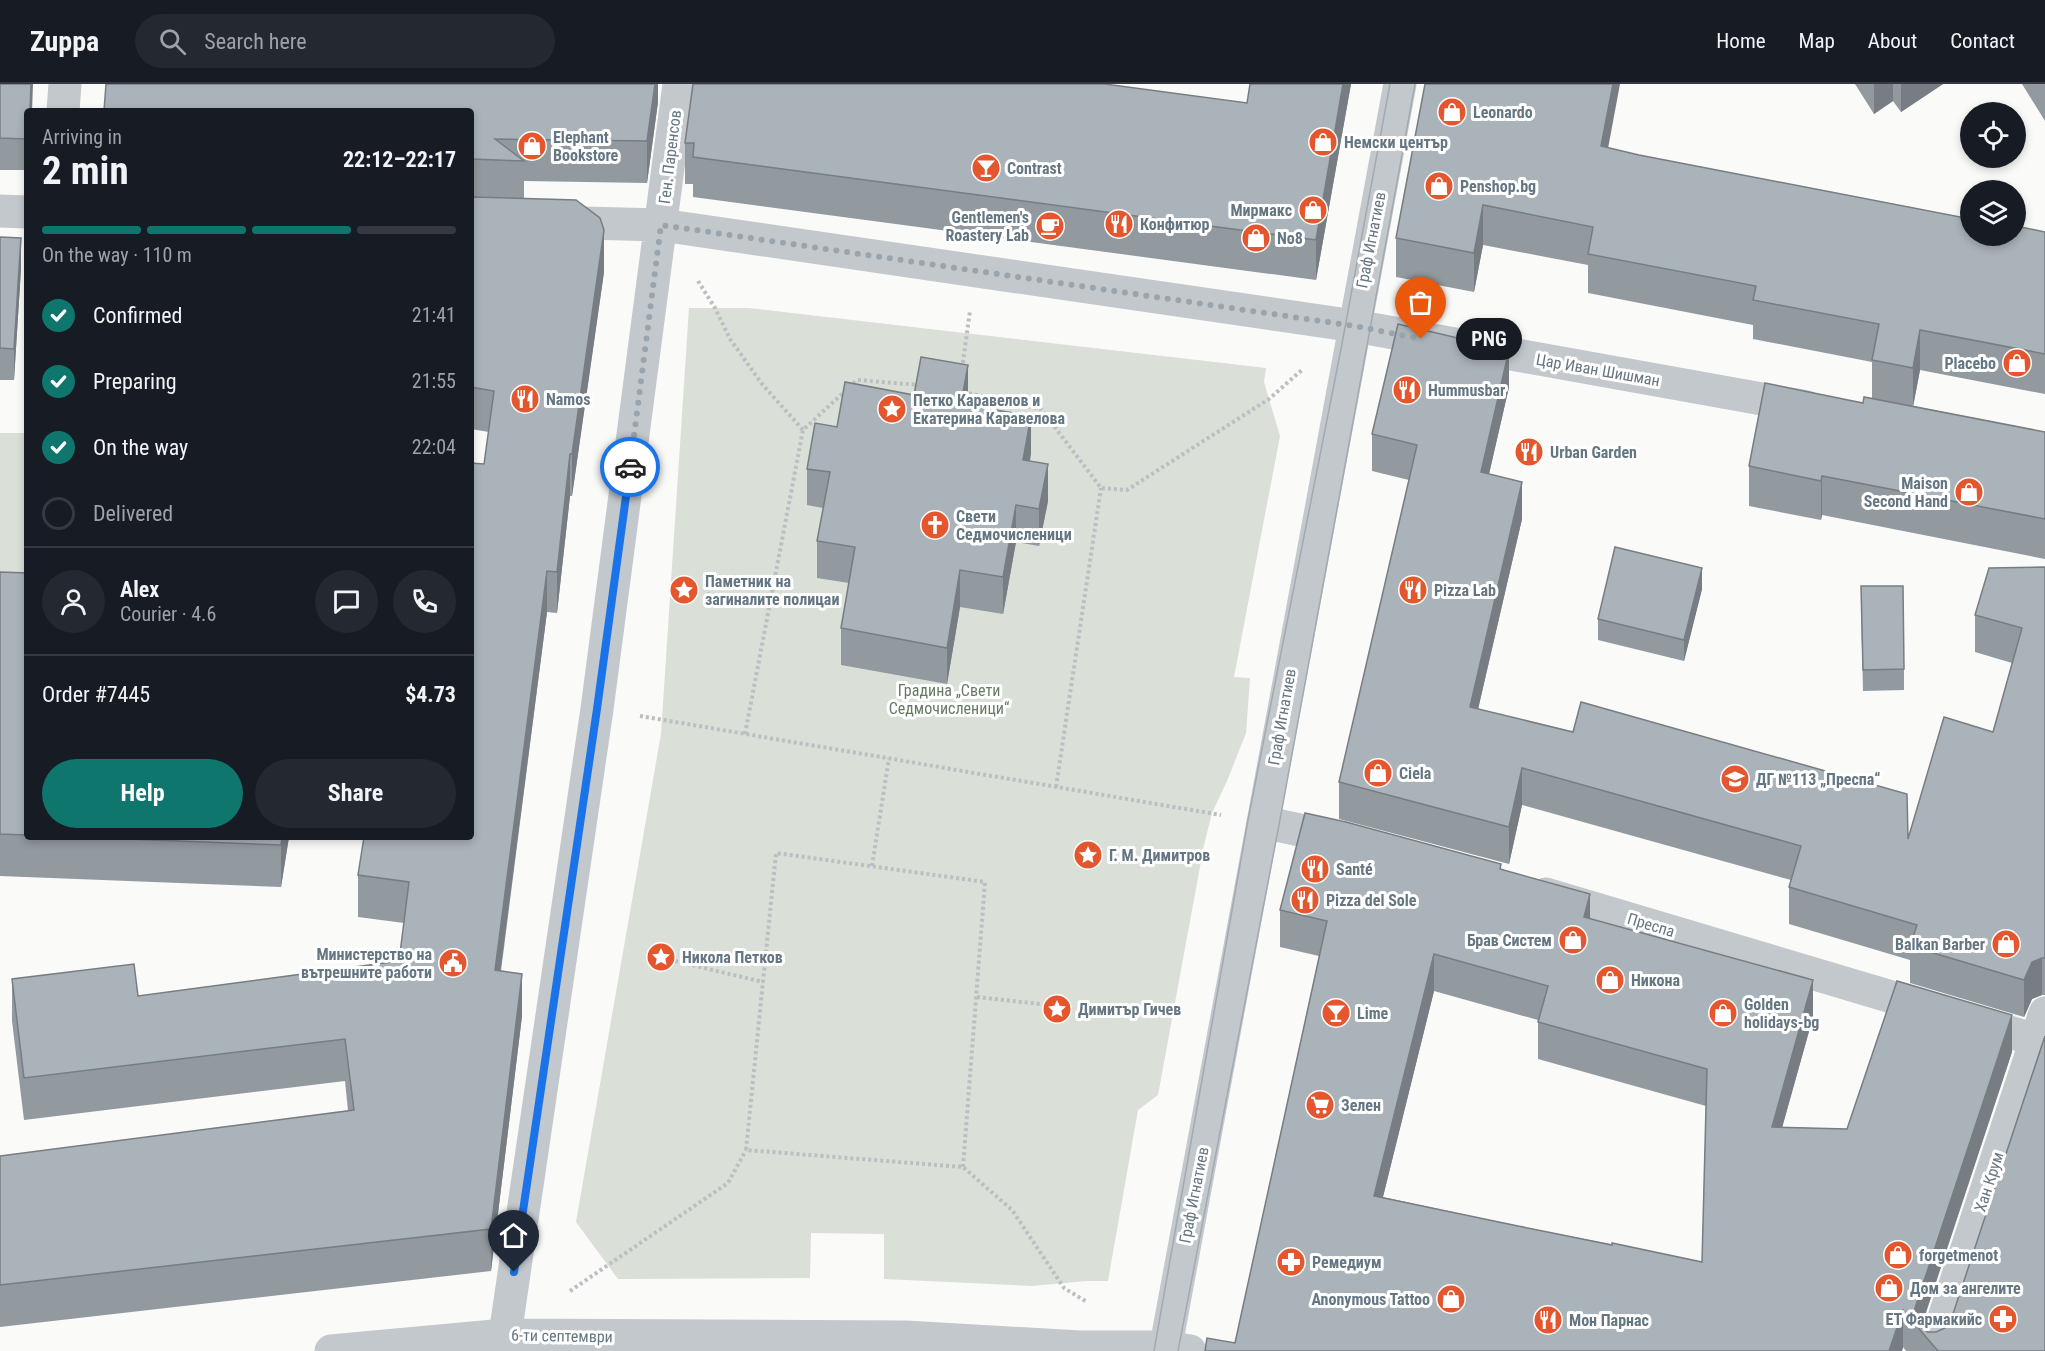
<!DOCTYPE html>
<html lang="en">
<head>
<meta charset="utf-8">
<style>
	:root { --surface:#171b24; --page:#242831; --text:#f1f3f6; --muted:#9ea1a6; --line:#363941; --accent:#0f766e }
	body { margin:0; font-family:"Roboto Condensed",sans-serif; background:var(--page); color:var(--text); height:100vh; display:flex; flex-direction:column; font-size:22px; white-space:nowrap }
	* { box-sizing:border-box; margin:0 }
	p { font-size:20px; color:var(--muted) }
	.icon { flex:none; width:33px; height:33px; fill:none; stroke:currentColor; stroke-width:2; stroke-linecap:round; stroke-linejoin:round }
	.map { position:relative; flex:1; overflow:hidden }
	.panel { position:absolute; left:24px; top:24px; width:450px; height:732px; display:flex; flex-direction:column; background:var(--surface); border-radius:6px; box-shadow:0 3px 9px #0003 }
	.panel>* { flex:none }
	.controls { position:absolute; left:1960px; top:18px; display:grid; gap:12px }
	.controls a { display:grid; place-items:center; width:66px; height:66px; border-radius:50%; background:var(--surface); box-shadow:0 3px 9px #0003; font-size:30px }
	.pin { position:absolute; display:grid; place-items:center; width:51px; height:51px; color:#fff; margin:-62px -26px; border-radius:50% 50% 50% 0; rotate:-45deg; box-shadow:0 0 6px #0007 }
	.pin .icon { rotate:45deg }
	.courier { position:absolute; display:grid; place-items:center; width:60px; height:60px; margin:-30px; border:4px solid #1a73e8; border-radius:50%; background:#fff; color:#222; box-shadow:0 2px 8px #0007 }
	.bubble { position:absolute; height:42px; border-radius:21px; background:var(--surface); box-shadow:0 3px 9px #0003; font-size:20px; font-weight:700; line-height:42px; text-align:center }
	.summary em { font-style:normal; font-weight:700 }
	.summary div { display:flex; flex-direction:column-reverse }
	.summary { display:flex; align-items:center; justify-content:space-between; height:102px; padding:0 18px }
	h1 { font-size:39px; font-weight:700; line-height:45px }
	.bar { display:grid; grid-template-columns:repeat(4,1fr); gap:9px 6px; align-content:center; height:72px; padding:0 18px }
	.bar i { height:8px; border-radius:4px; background:var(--line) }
	.bar .active { background:var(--accent) }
	.bar p { grid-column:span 4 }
	.line { display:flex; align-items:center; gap:15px; padding:0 18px; border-top:2px solid var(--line) }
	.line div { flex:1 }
	.round { display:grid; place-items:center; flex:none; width:63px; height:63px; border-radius:32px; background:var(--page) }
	ol { padding:0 18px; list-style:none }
	li { display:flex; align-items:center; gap:18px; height:66px }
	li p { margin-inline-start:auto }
	li .icon { padding:6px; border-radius:50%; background:var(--accent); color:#fff; stroke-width:4 }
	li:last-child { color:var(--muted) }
	li i { width:33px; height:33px; border:3px solid var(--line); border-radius:50% }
	.button { display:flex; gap:12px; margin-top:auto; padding:12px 18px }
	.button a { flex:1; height:69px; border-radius:36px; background:var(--accent); color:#fff; font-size:24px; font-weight:700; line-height:69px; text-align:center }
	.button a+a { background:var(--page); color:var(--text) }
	header { display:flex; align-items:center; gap:36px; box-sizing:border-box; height:84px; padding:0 30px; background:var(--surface); border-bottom:2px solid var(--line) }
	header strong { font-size:28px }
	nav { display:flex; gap:33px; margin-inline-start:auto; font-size:21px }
	.search { width:420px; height:54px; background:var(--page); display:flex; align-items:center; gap:15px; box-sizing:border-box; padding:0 21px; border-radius:33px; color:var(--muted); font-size:22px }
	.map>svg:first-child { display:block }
	.green { fill:#dadfd7 }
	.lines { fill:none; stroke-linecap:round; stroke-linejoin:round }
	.path { stroke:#bbbfc2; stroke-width:4; stroke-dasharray:3 3; stroke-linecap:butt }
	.street { stroke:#c3c8cc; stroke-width:33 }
	.tram { stroke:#a2aab0; stroke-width:1.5 }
	.wall { fill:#929a9f; fill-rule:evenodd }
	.shaded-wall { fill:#777d82 }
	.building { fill:#aab3b9; stroke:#777d82; stroke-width:1.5; fill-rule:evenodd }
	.done { stroke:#99a4ac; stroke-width:6; stroke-dasharray:0 10.8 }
	.route { stroke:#1a73e8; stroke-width:8 }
	.labels { text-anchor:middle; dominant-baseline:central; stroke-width:6; stroke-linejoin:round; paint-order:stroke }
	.poi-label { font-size:16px; font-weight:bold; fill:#657683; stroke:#fff; text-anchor:start }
	.street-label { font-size:16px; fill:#657683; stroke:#fff }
	.park-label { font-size:16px; fill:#687a64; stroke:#fff }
</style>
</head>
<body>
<header>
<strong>Zuppa</strong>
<div class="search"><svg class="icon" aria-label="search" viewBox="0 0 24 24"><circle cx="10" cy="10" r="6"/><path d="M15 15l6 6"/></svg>Search here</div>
<nav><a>Home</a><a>Map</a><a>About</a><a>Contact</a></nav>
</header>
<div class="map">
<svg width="2045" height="1267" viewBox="0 0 2045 1267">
	<rect width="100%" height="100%" fill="#fafaf8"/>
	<path class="green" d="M689,224H748L1266,284L1264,298L1280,352L1234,593L1250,594L1246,649L1227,697L1212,729L1204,761L1158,1011L1138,1026L1108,1197H1086L1032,1202L884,1195V1150L811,1149L810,1194L618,1195L576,1138L661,650Z
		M0,349H27V513H0Z"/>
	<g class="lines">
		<path class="path" d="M698,197L715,224L730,255L762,300L803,346
			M962,285L970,227
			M963,308L1041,325L1101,404L1127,406L1269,315L1303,285
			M707,510L770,519
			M640,632L1221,731
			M745,650L803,346L857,296L920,301
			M1056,703L1101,404
			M872,782L889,674
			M675,877L763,898
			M977,913L1040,920
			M963,1083L985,798L776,769L746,1066L963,1083L1012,1126L1064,1204L1087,1218
			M570,1207L728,1099L746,1066"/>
		<path class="street" d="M63,27L65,0
			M0,127L27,128
			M471,136L661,141L1355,242L1807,323
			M1263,738L1346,756
			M1546,810L2036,956
			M505,1251L597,625L679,0
			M331,1267L505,1251L906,1253L1080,1263H1166L1190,1267
			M1165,1267L1400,0
			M1933,1267L2045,929"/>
		<path class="tram" d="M1154,1267L1248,736L1341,265L1390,0
			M1178,1267L1279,741L1415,0"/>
	</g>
	<path class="wall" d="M0,0L27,27V86H0Z
		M658,0V18L647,99L524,97V114L604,188L572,412H570L557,529L547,528L501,887L522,932L491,1187L0,1243V1072L348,1027L345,997L24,1036L12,937V895L138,912L399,877L404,839L358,833V791L471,753L484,380L489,348L471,345V27Z
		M1250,0H1351L1316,196L693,113V100H685V59L1247,19Z
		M1855,0H1943L1901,28L1893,17L1874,30Z
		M2022,0H2045V37Z
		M1608,64L1639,71L1971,135L2045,148V310L1920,286L1913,322L2045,348V475L1822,431L1821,436L1749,422V382L1872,314V278L1753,255V241L1588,209V181L1483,161L1474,208L1396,193V154Z
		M0,153L21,185L14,296H0Z
		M1509,303L1489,390L1522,435L1478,625L1908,755L1993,648L2012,579L1975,568V531L2045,483V911H2042L2032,915L2024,933L1910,899V876L1789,840V803L1791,796L1522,721L1509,780L1339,735V698L1409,396L1372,387V350Z
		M914,311L968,318L967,321L1031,369L1030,377L1048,417L1039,462L1016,458L1003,530L960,523L947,600L841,581V544L849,499L817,494V457L823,424L807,421V385L837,343Z
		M0,488L27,489V753H289L281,803L0,792Z
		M1702,505L1684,577L1598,556V535Z
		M1861,523L1904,585V606L1863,607Z
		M1501,786L1590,835L1813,933L1782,1043L1847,1045L2012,968L1921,1244L1928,1248H1936L1945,1244L1951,1236L2045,1267H1906L1903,1263L1902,1267H1205L1235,1259L1319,872L1280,863V826ZM1434,907L1538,936V975L1706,1022L1702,1178L1518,1142L1383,1113Z"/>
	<path class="shaded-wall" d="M31,0H33L32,27H30Z
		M655,0H658V18L647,99V57Z
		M1343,0H1351L1316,196V156Z
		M1613,0H1620L1601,102V62Z
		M1874,0H1893V17L1874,30Z
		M1901,0H1943L1901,28Z
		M1483,121V161L1474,208V169Z
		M604,146V188L572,412V370Z
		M21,154V185L14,296V265Z
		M1920,246V286L1913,323V284Z
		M1509,266V303L1481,425V388Z
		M968,281V318L961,356V320Z
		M1031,332V369L1023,412V376Z
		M570,370V412L557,529V488Z
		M1048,380V417L1039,462V425Z
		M1822,392V431L1821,436V397Z
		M1522,398V435L1470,660V623Z
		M1016,421V458L1003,530V493Z
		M1702,484V505L1684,577V556Z
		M960,486V523L947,600V564Z
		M547,487V528L495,928V886Z
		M1522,684V721L1509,780V743Z
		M282,753H289L281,803V761Z
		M1590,810V847L1584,833Z
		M1434,870V907L1374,1149V1112Z
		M2042,874V911L2032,915L2024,933V896L2032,878Z
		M522,890V932L491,1187V1145Z
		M1813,896V933L1772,1080V1043Z
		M2012,931V968L1920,1246L1915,1240V1224Z
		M1903,1226V1263L1902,1267H1889Z"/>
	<path class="building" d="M0,0H31L30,27H27V55L0,54Z
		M106,0H655L647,57L495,55L524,77L471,75V27H104Z
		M693,0H1105L1247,19L1250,0H1343L1316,156L693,73L694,59H685Z
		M1425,0H1613L1601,62L1639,71L1971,135V152H2016V142L2045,148V270L1920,246L1913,284L1872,276L1879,240L1753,216L1756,202L1588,170L1593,143L1483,121L1474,169L1396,154Z
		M471,113L576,116L600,134L604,146L572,370H570L557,488L547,487L495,886L522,890L491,1145L0,1201V1072L354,1026L345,955L24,994L12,895L134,880L138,912L399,877L409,798L358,791L364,753H471V379L484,380L494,307L471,303Z
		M0,153L21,154L14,265L0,264Z
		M1398,240L1509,266L1481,388L1522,398L1470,623L1573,648L1581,618L1907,710L1908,755L1944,633L1993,648L2022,544L1975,531L1989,484L2045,483V874H2042L2032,878L2024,896L1910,862L1917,841L1789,803L1801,762L1522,684L1509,743L1339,698L1417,361L1372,350Z
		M921,273L968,281L961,320L1031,332L1023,376L1048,380L1039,425L1016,421L1003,493L960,486L947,564L841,544L855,463L817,457L830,388L807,385L815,339L837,343L845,298L914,311Z
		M1765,299L1863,319L1864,313L2045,348V435L1822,392L1821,397L1749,382Z
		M1615,463L1702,484L1684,556L1598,535Z
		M0,488L27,489V751L0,750Z
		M1861,502H1903L1904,585L1863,586Z
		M1305,729L1346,738L1501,780L1500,785L1590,810L1584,833L1813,896L1772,1043L1847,1045L1897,897L2012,931L1915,1224V1233L1919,1242L1928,1248H1936L1945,1244L1951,1236L2045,952V1267H1938L1903,1226L1889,1267H1205L1207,1254L1235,1259L1327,837L1280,826ZM1434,870L1548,902L1538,938L1707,985L1702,1178L1612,1159V1161L1518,1142L1374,1112Z
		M76,753H282L281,761Z"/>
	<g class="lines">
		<path class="done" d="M630,383L661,141L1355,242L1421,255"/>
		<path class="route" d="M514,1188L597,625L630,383"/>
	</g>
	<defs>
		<g id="shop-disc" transform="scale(1.5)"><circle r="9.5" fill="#e4572e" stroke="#fff"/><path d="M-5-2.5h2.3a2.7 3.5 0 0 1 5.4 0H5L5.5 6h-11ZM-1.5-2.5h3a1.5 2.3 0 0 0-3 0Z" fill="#fff"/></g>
		<g id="bar-disc" transform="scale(1.5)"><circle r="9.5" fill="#e4572e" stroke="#fff"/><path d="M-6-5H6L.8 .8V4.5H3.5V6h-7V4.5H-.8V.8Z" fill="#fff"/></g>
		<g id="restaurant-disc" transform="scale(1.5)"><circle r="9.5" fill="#e4572e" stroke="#fff"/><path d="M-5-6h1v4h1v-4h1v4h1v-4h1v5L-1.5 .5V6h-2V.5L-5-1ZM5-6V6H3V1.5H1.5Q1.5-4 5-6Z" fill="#fff"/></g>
		<g id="cafe-disc" transform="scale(1.5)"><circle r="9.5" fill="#e4572e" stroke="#fff"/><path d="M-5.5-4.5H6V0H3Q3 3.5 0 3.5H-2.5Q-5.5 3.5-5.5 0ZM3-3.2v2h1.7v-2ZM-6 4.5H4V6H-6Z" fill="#fff"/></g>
		<g id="sight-disc" transform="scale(1.5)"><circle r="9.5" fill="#e4572e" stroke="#fff"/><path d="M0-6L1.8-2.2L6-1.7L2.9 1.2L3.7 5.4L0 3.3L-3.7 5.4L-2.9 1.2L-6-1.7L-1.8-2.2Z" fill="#fff"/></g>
		<g id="church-disc" transform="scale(1.5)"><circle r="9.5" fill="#e4572e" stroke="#fff"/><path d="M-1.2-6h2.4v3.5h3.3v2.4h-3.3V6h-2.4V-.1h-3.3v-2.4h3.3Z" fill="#fff"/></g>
		<g id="school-disc" transform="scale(1.5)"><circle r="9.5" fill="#e4572e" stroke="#fff"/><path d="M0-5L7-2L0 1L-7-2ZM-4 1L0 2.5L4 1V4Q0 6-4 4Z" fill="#fff"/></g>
		<g id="civic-disc" transform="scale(1.5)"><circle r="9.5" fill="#e4572e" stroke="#fff"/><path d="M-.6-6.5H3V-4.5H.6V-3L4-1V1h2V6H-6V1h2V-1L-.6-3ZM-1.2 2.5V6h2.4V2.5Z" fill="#fff"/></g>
		<g id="supermarket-disc" transform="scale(1.5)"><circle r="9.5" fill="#e4572e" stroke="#fff"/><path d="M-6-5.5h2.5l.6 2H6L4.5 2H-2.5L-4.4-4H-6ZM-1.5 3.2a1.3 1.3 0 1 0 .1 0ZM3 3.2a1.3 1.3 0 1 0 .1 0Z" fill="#fff"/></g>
		<g id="pharmacy-disc" transform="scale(1.5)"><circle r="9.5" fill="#e4572e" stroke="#fff"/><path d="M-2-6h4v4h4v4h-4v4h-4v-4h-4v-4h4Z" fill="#fff"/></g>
	</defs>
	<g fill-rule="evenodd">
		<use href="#shop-disc" x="1452" y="28"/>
		<use href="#shop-disc" x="1323" y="58"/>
		<use href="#shop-disc" x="532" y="62"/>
		<use href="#bar-disc" x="986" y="84"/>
		<use href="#shop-disc" x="1439" y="102"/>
		<use href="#shop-disc" x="1313" y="126"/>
		<use href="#restaurant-disc" x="1119" y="140"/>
		<use href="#cafe-disc" x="1050" y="142"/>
		<use href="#shop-disc" x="1256" y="154"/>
		<use href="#shop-disc" x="2017" y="279"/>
		<use href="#restaurant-disc" x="1407" y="306"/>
		<use href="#restaurant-disc" x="525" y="315"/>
		<use href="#sight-disc" x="892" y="325"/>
		<use href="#restaurant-disc" x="1529" y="368"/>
		<use href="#shop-disc" x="1969" y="408"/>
		<use href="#church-disc" x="935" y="441"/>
		<use href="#sight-disc" x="684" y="506"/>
		<use href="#restaurant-disc" x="1413" y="506"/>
		<use href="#shop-disc" x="1378" y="689"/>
		<use href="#school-disc" x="1735" y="695"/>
		<use href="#sight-disc" x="1088" y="771"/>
		<use href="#restaurant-disc" x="1315" y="785"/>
		<use href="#restaurant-disc" x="1305" y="816"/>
		<use href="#shop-disc" x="1573" y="856"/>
		<use href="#shop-disc" x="2006" y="860"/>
		<use href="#sight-disc" x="661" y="873"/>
		<use href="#civic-disc" x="453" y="879"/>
		<use href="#shop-disc" x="1610" y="896"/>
		<use href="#sight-disc" x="1057" y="925"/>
		<use href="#bar-disc" x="1336" y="929"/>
		<use href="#shop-disc" x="1723" y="929"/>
		<use href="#supermarket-disc" x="1320" y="1021"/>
		<use href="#shop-disc" x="1898" y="1171"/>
		<use href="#pharmacy-disc" x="1291" y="1178"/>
		<use href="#shop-disc" x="1889" y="1204"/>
		<use href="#shop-disc" x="1451" y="1215"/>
		<use href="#pharmacy-disc" x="2003" y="1235"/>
		<use href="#restaurant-disc" x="1548" y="1236"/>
	</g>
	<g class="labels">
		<g class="poi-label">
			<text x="1473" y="28">Leonardo</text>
			<text x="553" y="53">Elephant<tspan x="553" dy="18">Bookstore</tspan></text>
			<text x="1344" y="58">Немски център</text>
			<text x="1007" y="84">Contrast</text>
			<text x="1460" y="102">Penshop.bg</text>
			<text x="1292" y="126" text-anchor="end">Мирмакс</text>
			<text x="1029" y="133" text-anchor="end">Gentlemen's<tspan x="1029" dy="18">Roastery Lab</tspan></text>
			<text x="1140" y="140">Конфитюр</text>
			<text x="1277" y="154">No8</text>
			<text x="1996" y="279" text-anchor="end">Placebo</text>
			<text x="1428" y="306">Hummusbar</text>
			<text x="546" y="315">Namos</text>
			<text x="913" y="316">Петко Каравелов и<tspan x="913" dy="18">Екатерина Каравелова</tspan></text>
			<text x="1550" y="368">Urban Garden</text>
			<text x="1948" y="399" text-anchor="end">Maison<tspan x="1948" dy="18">Second Hand</tspan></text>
			<text x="956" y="432">Свети<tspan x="956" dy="18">Седмочисленици</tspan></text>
			<text x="705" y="497">Паметник на<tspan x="705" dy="18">загиналите полицаи</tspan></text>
			<text x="1434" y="506">Pizza Lab</text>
			<text x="1399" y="689">Ciela</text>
			<text x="1756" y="695">ДГ №113 „Преспа“</text>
			<text x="1109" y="771">Г. М. Димитров</text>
			<text x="1336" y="785">Santé</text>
			<text x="1326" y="816">Pizza del Sole</text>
			<text x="1552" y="856" text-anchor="end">Брав Систем</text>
			<text x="1985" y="860" text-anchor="end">Balkan Barber</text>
			<text x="432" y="870" text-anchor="end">Министерство на<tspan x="432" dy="18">вътрешните работи</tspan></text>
			<text x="682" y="873">Никола Петков</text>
			<text x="1631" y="896">Никона</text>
			<text x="1744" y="920">Golden<tspan x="1744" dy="18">holidays-bg</tspan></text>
			<text x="1078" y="925">Димитър Гичев</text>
			<text x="1357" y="929">Lime</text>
			<text x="1341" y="1021">Зелен</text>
			<text x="1919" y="1171">forgetmenot</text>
			<text x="1312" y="1178">Ремедиум</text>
			<text x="1910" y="1204">Дом за ангелите</text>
			<text x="1430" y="1215" text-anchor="end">Anonymous Tattoo</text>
			<text x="1982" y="1235" text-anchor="end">ЕТ Фармакийс</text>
			<text x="1569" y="1236">Мон Парнас</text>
		</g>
		<g class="street-label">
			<text transform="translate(670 73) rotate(-83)">Ген. Паренсов</text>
			<text transform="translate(1371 156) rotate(-79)">Граф Игнатиев</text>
			<text transform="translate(1598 286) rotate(10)">Цар Иван Шишман</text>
			<text transform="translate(1282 633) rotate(-80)">Граф Игнатиев</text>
			<text transform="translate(1651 841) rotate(17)">Преспа</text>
			<text transform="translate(1989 1098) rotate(-72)">Хан Крум</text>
			<text transform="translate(1194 1111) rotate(-79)">Граф Игнатиев</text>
			<text transform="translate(562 1252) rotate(1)">6-ти септември</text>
		</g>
		<g class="park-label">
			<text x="949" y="606">Градина „Свети<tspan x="949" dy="18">Седмочисленици“</tspan></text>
		</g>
	</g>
</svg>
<div class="controls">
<a><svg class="icon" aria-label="locate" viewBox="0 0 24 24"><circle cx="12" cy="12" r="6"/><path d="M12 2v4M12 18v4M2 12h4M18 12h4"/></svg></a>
<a><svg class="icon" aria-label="layers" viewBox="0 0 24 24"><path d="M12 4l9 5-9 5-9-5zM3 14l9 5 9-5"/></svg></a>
</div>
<div class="pin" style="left:1421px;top:255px;background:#ea580c"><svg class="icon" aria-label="bag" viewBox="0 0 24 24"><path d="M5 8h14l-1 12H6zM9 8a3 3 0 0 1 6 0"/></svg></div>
<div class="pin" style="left:514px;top:1188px;background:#1f2937"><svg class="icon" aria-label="home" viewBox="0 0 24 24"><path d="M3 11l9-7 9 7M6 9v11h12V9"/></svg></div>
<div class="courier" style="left:630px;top:383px"><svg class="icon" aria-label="car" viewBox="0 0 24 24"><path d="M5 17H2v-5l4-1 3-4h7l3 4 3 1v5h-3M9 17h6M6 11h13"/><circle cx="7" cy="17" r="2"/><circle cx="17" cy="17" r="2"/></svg></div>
<div class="bubble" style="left:1456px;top:234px;width:66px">PNG</div>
<section class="panel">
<div class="summary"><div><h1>2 min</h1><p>Arriving in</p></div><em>22:12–22:17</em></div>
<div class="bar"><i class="active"></i><i class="active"></i><i class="active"></i><i></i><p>On the way · 110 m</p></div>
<ol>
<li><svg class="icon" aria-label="check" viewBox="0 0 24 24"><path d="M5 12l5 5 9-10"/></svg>Confirmed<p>21:41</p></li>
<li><svg class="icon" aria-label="check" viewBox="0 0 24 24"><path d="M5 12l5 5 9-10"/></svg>Preparing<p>21:55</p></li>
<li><svg class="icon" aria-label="check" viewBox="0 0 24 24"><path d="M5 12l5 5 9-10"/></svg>On the way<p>22:04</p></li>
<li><i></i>Delivered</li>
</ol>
<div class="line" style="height:108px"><a class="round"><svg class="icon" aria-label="person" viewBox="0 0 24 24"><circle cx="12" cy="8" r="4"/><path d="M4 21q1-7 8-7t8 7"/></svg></a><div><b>Alex</b><p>Courier · 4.6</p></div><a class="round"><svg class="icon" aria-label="chat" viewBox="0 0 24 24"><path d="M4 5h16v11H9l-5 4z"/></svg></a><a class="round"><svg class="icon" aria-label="phone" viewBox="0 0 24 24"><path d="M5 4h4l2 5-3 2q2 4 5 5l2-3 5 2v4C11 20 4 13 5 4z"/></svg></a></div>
<div class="line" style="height:78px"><div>Order #7445</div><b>$4.73</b></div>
<div class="button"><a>Help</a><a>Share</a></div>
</section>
</div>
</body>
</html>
